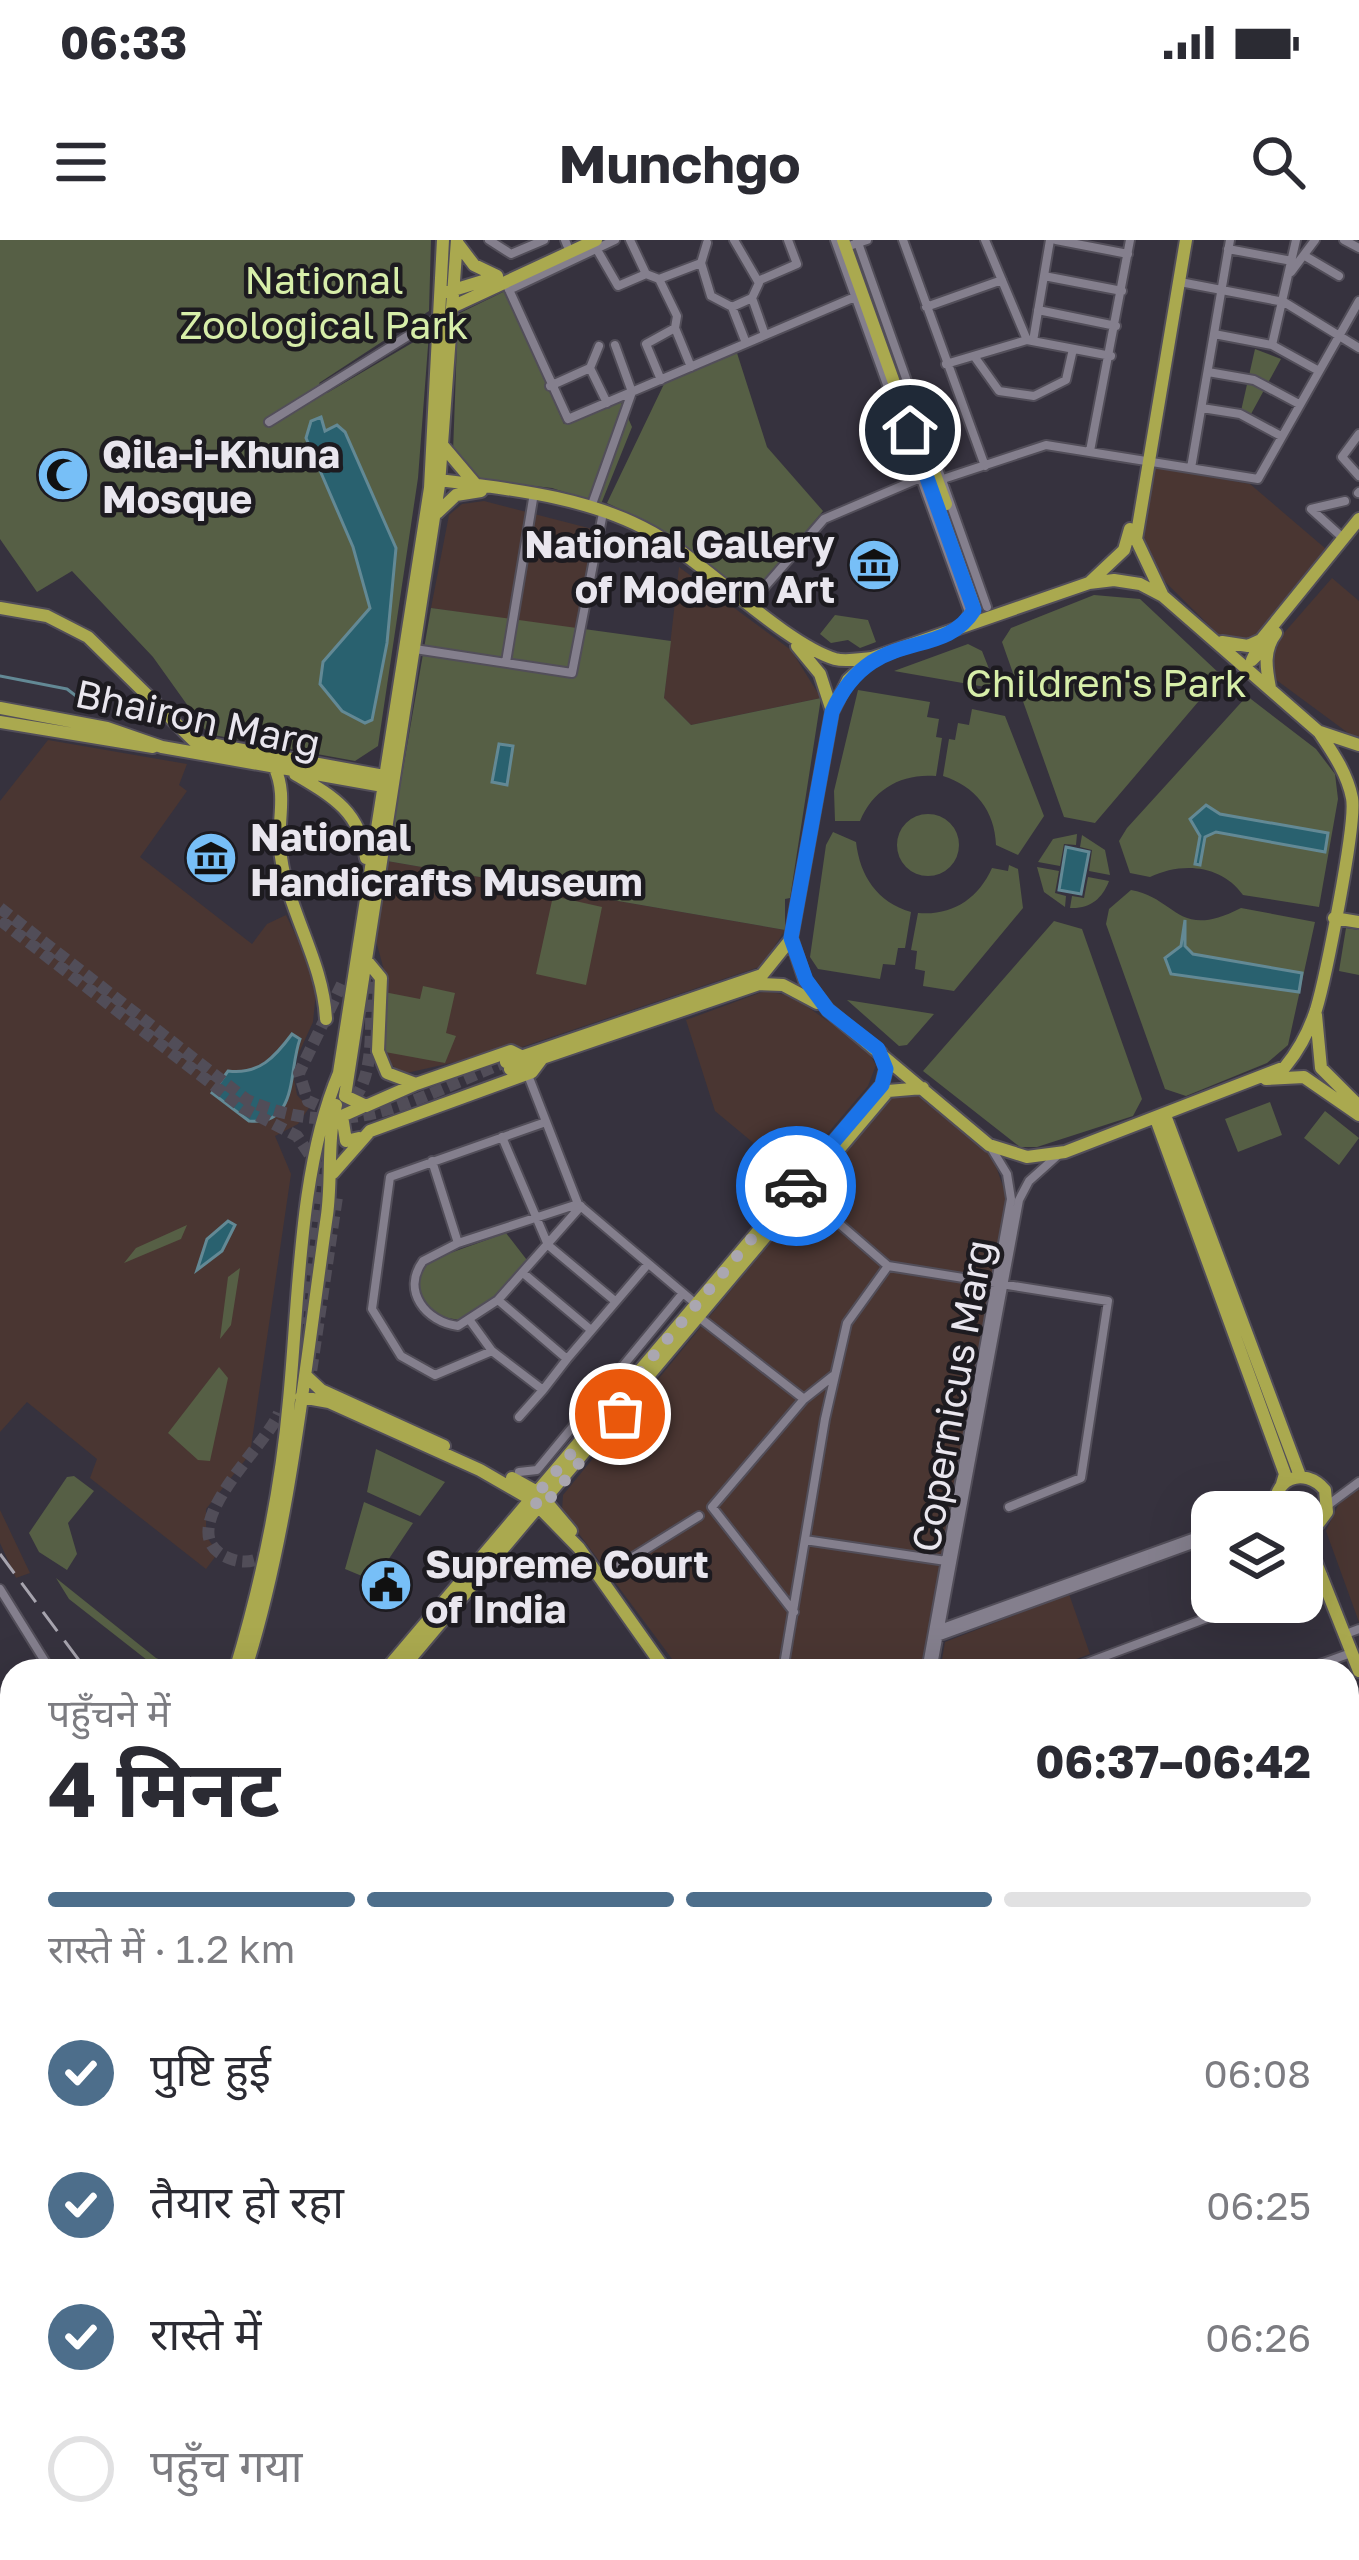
<!DOCTYPE html>
<html lang="hi">
<head>
<meta charset="utf-8">
<style>
	:root { --surface:#fff; --page:#f7f7f7; --text:#2b2b33; --muted:#7c7c81; --line:#e1e1e2; --accent:#4d6e8b }
	body { margin:0; font-family:"Golos Text","Noto Sans Devanagari",sans-serif; background:var(--page); color:var(--text); height:100vh; display:flex; flex-direction:column; font-size:45px; white-space:nowrap }
	* { box-sizing:border-box; margin:0 }
	p { font-size:39px; color:var(--muted) }
	.icon { flex:none; width:66px; height:66px; fill:none; stroke:currentColor; stroke-width:2; stroke-linecap:round; stroke-linejoin:round }
	.map { position:relative; flex:1; overflow:hidden }
	.side { position:absolute; left:0px; top:1419px; width:1359px; height:903px; display:flex; flex-direction:column; background:var(--surface); border-radius:36px 36px 0 0; box-shadow:0 12px 48px #0002 }
	.side>* { flex:none }
	.controls { position:absolute; left:1191px; top:1251px; display:grid; gap:24px }
	.controls a { display:grid; place-items:center; width:132px; height:132px; border-radius:24px; background:var(--surface); box-shadow:0 12px 48px #0002; font-size:60px }
	.pin { position:absolute; display:grid; place-items:center; width:102px; height:102px; color:#fff; margin:-51px; border:6px solid #fff; border-radius:50%; box-shadow:0 3px 12px #0007 }
	.courier { position:absolute; display:grid; place-items:center; width:120px; height:120px; margin:-60px; border:9px solid #1a73e8; border-radius:50%; background:#fff; color:#222; box-shadow:0 3px 15px #0007 }
	.overview em { font-style:normal; font-weight:700 }
	.overview div { display:flex; flex-direction:column-reverse }
	.overview { display:flex; align-items:center; justify-content:space-between; height:204px; padding:0 48px }
	h1 { font-size:78px; font-weight:700; line-height:90px }
	.bar { display:grid; grid-template-columns:repeat(4,1fr); gap:18px 12px; align-content:center; height:144px; padding:0 48px }
	.bar i { height:15px; border-radius:9px; background:var(--line) }
	.bar .selected { background:var(--accent) }
	.bar p { grid-column:span 4 }
	ol { padding:0 48px; list-style:none }
	li { display:flex; align-items:center; gap:36px; height:132px }
	li p { margin-inline-start:auto }
	li .icon { padding:12px; border-radius:50%; background:var(--accent); color:#fff; stroke-width:4 }
	li:last-child { color:var(--muted) }
	li i { width:66px; height:66px; border:6px solid var(--line); border-radius:50% }
	.status { display:flex; justify-content:space-between; align-items:center; height:84px; padding:0 60px; background:var(--surface); direction:ltr }
	.status svg { height:33px; fill:currentColor }
	header { display:flex; justify-content:space-between; align-items:center; height:156px; padding:0 48px; background:var(--surface); font-size:54px; font-weight:700 }
	.map>svg:first-child { display:block }
	.commercial { fill:#4a3632 }
	.green { fill:#565f45 }
	.water { fill:#29616f; stroke:#638995; stroke-width:3 }
	.lines { fill:none; stroke-linecap:round; stroke-linejoin:round }
	.stream { stroke:#638995; stroke-width:3 }
	.major-tunnel { stroke:#514d58; stroke-width:12; stroke-dasharray:12 6; stroke-linecap:butt }
	.minor-casing { stroke:#524e59; stroke-width:12 }
	.major-casing { stroke:#524e59; stroke-width:16 }
	.minor { stroke:#847f8d; stroke-width:8 }
	.major { stroke:#aaa94f; stroke-width:12 }
	.rail { stroke:#a7a4ae; stroke-width:3; stroke-dasharray:24 12; stroke-linecap:butt }
	.major-bridge-casing { stroke:#524e59; stroke-width:16; stroke-linecap:butt }
	.major-bridge { stroke:#aaa94f; stroke-width:12 }
	.done { stroke:#aaa7b0; stroke-width:12; stroke-dasharray:0 21.6 }
	.route { stroke:#1a73e8; stroke-width:15 }
	.labels { text-anchor:middle; dominant-baseline:central; stroke-width:9; stroke-linejoin:round; paint-order:stroke }
	.park-label { font-size:39px; fill:#d7eea9; stroke:#1d1b20 }
	.poi-label { font-size:39px; font-weight:bold; fill:#e9e6ee; stroke:#1d1b20; text-anchor:start }
	.street-label { font-size:39px; fill:#e9e6ee; stroke:#1d1b20 }
</style>
</head>
<body>
<div class="status"><b>06:33</b><svg viewBox="0 0 49 12"><path d="M0 12V9h3v3zM5 12V6h3v6zM10 12V3h3v9zM15 12V0h3v12zM26 1h20v11H26zM47 4h2v5h-2z"/></svg></div>
<header><svg class="icon" aria-label="menu" viewBox="0 0 24 24"><path d="M4 6h16M4 12h16M4 18h16"/></svg>Munchgo<svg class="icon" aria-label="search" viewBox="0 0 24 24"><circle cx="10" cy="10" r="6"/><path d="M15 15l6 6"/></svg></header>
<div class="map">
<svg width="1359" height="2320" viewBox="0 0 1359 2320">
	<rect width="100%" height="100%" fill="#36323e"/>
	<path class="commercial" d="M1153,227L1250,244L1326,309L1259,393L1242,401L1223,399L1155,332L1142,290Z
		M484,261L604,292L585,391L431,368L449,275L462,264Z
		M679,327L791,410L821,458L691,485L664,458Z
		M1332,338L1359,361V501L1275,439L1271,422L1277,401Z
		M48,500L187,524L179,545L187,551L140,617L252,704L267,684L286,675L309,722L316,752L313,782L292,828L297,855L309,868L298,884L275,896L291,934L250,1214L206,1269V1296L218,1313L206,1329L90,1238L97,1219L27,1162L0,1192V561Z
		M387,621L785,690L762,726L522,807L402,834L381,815L384,730L376,701Z
		M765,751L792,756L866,808L876,825L868,846L792,935L715,871L686,780Z
		M893,853H923L991,912L1007,958L921,1431H681L562,1271L563,1255Z
		M1359,1249V1382L1326,1291L1343,1255Z
		M0,1270L30,1333L16,1338L0,1303Z
		M1069,1354L1090,1414L1044,1431H940L945,1402Z
		M0,1842H12V1977L0,1976Z
		M1347,2020L1359,2030V2122L1347,2112Z
		M1347,2162L1359,2172V2246L1347,2236Z
		M1347,2253L1359,2263V2320L1056,2319L1064,2310H1347Z
		M306,2310H511L510,2320H305Z"/>
	<path class="green" d="M0,0H431L429,71L319,143L327,153L429,93L418,238L378,506L355,521L208,494L153,417L72,331L37,352L0,299Z
		M505,51L564,184L621,162L632,187L601,264L552,248L481,240L453,212L458,74Z
		M1255,109L1281,119L1251,174L1241,171Z
		M737,113L767,207L823,271L751,356L661,289L607,263L664,144Z
		M1094,355L1140,359L1221,435L1095,583L1064,577L1002,402L1011,388Z
		M431,368L671,401L664,458L691,485L821,458L790,658L785,659V690L387,621Z
		M835,375L868,380L876,402L860,408L848,400L831,403L820,394Z
		M968,404L982,411L997,449L894,431Z
		M858,450L930,462L927,477L939,479L936,497L942,498L936,536C902,533 873,549 860,581H835L834,551Z
		M1247,456L1316,509L1335,534L1338,559L1319,667L1243,655C1221,624 1181,622 1150,637L1130,633L1119,601L1127,588Z
		M972,469L1005,476L1044,576L1018,615L996,605C995,571 975,546 943,536L949,499L955,500L958,483L969,485Z
		M897 605a31 31 0 1 1 62 0a31 31 0 1 1-62 0Z
		M833,592L856,602C860,636 877,662 911,672L905,708H898L895,725L883,724L880,739L818,729L810,717L826,605Z
		M1077,594L1076,605L1064,604L1060,626L1038,622L1053,599Z
		M1082,595L1105,610L1110,635L1089,631L1092,610L1080,607Z
		M1009,625L1018,629L1023,668L954,751L923,746L925,731L915,729L917,711L911,710L918,673C952,676 978,659 992,628L1008,631Z
		M1037,627L1059,631L1055,653L1066,656L1065,667L1044,652Z
		M1088,637L1109,641C1102,659 1090,669 1070,668L1072,656L1084,658Z
		M1131,650C1177,658 1177,701 1241,668L1315,682L1288,805L1267,823L1186,856L1165,849L1106,684L1109,669Z
		M553,656L602,667L586,745L536,734Z
		M1054,681L1082,689L1142,859L1133,876L1037,907H1020L923,831Z
		M1346,688L1359,690V735L1339,731Z
		M423,746L455,753L446,793L456,796L445,823L385,812L384,752L420,759Z
		M847,760L934,774L907,805L899,806Z
		M1270,862L1282,895L1238,912L1225,879Z
		M1325,871L1359,898L1339,925L1304,898Z
		M187,985L181,999L124,1023L136,1008Z
		M506,993L530,1024L493,1062L461,1080C431,1077 423,1067 415,1039L425,1022Z
		M240,1028L231,1085L220,1099L228,1037Z
		M219,1127L228,1138L210,1221L198,1220L168,1193Z
		M376,1209L445,1242L420,1276L367,1252Z
		M74,1236L94,1251L68,1283L77,1314L67,1330L39,1312L29,1293L67,1237Z
		M364,1262L413,1283L374,1341L345,1329Z
		M56,1338L156,1418L187,1431H161L69,1359Z
		M0,1980L12,1981V2248H0Z"/>
	<path class="water" d="M321,177L325,191L337,185L345,192L396,308L387,403L372,480L365,483L342,471L320,444L323,422L370,368L353,307L306,198L311,181Z
		M499,504L513,506L507,545L492,542Z
		M1206,565L1220,574L1328,593L1325,612L1216,592L1205,597L1200,625L1195,624L1200,596L1190,579Z
		M1066,607L1089,612L1081,654L1059,650Z
		M1185,680V706L1193,714L1302,733L1299,752L1171,734L1165,718L1181,706Z
		M292,794L300,799C288,831 299,886 249,881L212,853L228,831C259,835 275,817 292,794Z
		M228,981L235,985L222,1011L197,1030L207,999Z"/>
	<g class="lines">
		<path class="stream" d="M0,436L67,449L93,469
			M0,1629L12,1637"/>
		<path class="major-tunnel" d="M0,668L247,860C350,905 411,859 506,822
			M0,680L243,868L297,896L322,933L303,1084
			M342,744L299,833L308,861L330,871C382,865 369,775 371,736
			M306,1166L337,957
			M270,1312C259,1320 248,1324 234,1320C161,1298 266,1207 279,1173"/>
		<g class="minor-casing">
			<path id="minor" d="M489,0L511,14L544,0
				M565,0L567,5
				M734,0L759,43L752,58
				M835,0L970,375
				M857,0L987,367
				M903,0L985,226
				M985,0L1027,100
				M1056,0L1128,14
				M1344,0L1359,8
				M707,3L701,23L711,56L732,67
				M852,5L867,0
				M596,8L618,46L646,34L630,0
				M1228,9L1292,21
				M1305,16L1339,36
				M1291,32L1315,0
				M646,34L659,39L677,76L675,88
				M1044,36L1122,51
				M659,39L701,23
				M505,41L568,179L862,54
				M758,41L797,24L788,0
				M1180,42L1284,62L1359,108
				M509,50L615,0
				M926,67L1002,40
				M1038,70L1116,86
				M1214,94L1272,105L1319,131
				M1033,101L1050,0
				M746,103L732,67L752,58L765,95
				M1272,105L1296,0
				M974,116L999,151L1034,156L1066,140L1073,109
				M946,124L1027,100L1111,116
				M590,128L599,106
				M1208,132L1254,140L1299,164
				M661,140L646,104L675,88L691,127
				M550,146L590,128L607,163
				M1202,168L1240,174L1281,196
				M269,182L437,78
				M1359,194L1342,217L1359,236
				M1090,211L1130,0
				M1191,228L1230,0
				M937,241L1046,205L1258,239L1359,61
				M1358,253L1359,252
				M591,267L632,152L615,105
				M1343,298L1311,269L1345,261
				M748,366L824,279L925,236
				M415,409L572,433L602,278
				M506,422L533,259
				M526,830L578,964L696,1064
				M543,883L390,937L372,1069L401,1116L435,1135L492,1111L543,1150L567,1119
				M502,897L548,1005L615,1061
				M432,921L458,1003L578,964
				M804,953L888,1026
				M458,1003L423,1021C401,1051 426,1082 458,1086L498,1060L581,966
				M523,1033L591,1090
				M498,1060L567,1119L648,1024
				M700,1078L804,1159
				M471,1082L492,1111
				M519,1177L543,1150
				M519,1232L537,1230L683,1053
				M1328,1265L1359,1242
				M805,1300L946,1321
				M601,1337L699,1276
				M1302,1343L1323,1335
				M0,1349L51,1431
				M794,1372L712,1267L804,1159L833,1136
				M937,1390L1212,1291
				M1351,1392L1359,1389
				M937,1397L1212,1297
				M783,1431L825,1179L847,1083L888,1026L1108,1061L1081,1238L1009,1267
				M926,1431L1011,959L1007,934L990,906
				M932,1431L1019,960L1029,941L1058,915
				M1065,1431L1250,1362
				M1301,1431L1351,1413
				M1347,1490L1359,1486
				M1352,1566L1359,1591
				M1347,1608L1359,1603
				M1347,1640L1359,1638
				M1347,1677L1359,1673
				M1347,1763L1359,1759
				M1347,1851L1359,1849
				M1347,1872L1359,1864
				M1347,2017L1359,2027
				M1347,2116L1359,2128
				M1347,2244L1359,2254
				M0,2251L12,2252
				M1347,2298L1359,2308
				M618,2310L630,2320
				M871,2310L881,2320
				M1116,2310L1128,2320
				M1057,2319L1059,2320
				M178,2320V2310
				M212,2320V2310
				M234,2320V2310
				M596,2320L598,2310
				M1215,2320L1223,2310
				M1356,2320L1359,2316"/>
		</g>
		<g class="major-casing">
			<path id="major" d="M843,0L974,366L966,382
				M458,4L474,25L497,36
				M447,52L496,37
				M452,67L596,0
				M443,206L476,245
				M926,210L946,264
				M439,240C510,249 590,257 653,293C704,322 785,404 835,419C846,422 859,419 871,418
				M437,273L456,255L481,251
				M1114,340L1140,344L1163,356L1319,492C1333,513 1347,533 1352,558C1357,583 1325,740 1316,770C1309,791 1299,810 1285,827L1065,912L1027,917L989,905L828,770L805,740L791,698L832,472L848,440L872,418L1089,343Z
				M1090,342L1124,310L1130,289
				M1162,354L1136,299L1186,0
				M0,368L47,376L88,397L194,501L384,536
				M1261,401L1252,420L1267,405
				M1222,402L1248,406L1261,400L1359,279
				M797,406L820,434L832,471
				M1270,448C1266,428 1263,410 1276,393
				M0,468L107,488L162,507L383,546
				M0,482L153,507
				M1320,492L1359,505
				M274,526C289,558 275,584 281,617C289,674 323,721 326,779
				M295,534C332,556 360,571 366,618
				M1334,678L1359,682
				M367,721L381,738L378,811L387,833L416,844L511,811L521,816
				M1316,775L1321,828L1359,866
				M506,822L762,735L791,699
				M510,829L759,744L783,745L817,763
				M1266,839L1304,837L1359,875
				M416,844L366,866L345,856L439,245L457,0
				M1165,875L1300,1236
				M1156,879L1285,1234L1282,1244
				M359,898L346,901L342,876L362,867
				M333,933L370,891L532,832L541,820
				M305,1135L321,1150L444,1206
				M301,1157L329,1162L480,1230L532,1260L579,1308L666,1431
				M512,1238L539,1253L571,1291
				M1276,1272C1270,1239 1304,1225 1325,1250L1327,1272L1318,1284L1303,1290
				M1303,1290L1359,1431
				M235,1431C261,1345 281,1250 289,1160C299,1058 299,927 339,833L430,248L443,0
				M245,1431C291,1285 305,1126 327,975C332,939 327,900 336,865
				M385,1431L882,845L886,829L881,813
				M400,1431L888,851L923,848
				M1347,1563L1359,1557
				M0,1812L12,1814
				M0,1821L12,1822
				M1347,1971L1359,1961
				M1347,2138L1359,2148
				M783,2310L795,2320
				M797,2310L809,2320
				M104,2320L106,2310
				M116,2320L117,2310
				M1041,2320L1049,2310"/>
		</g>
		<use href="#minor" class="minor"/>
		<use href="#major" class="major"/>
		<path class="rail" d="M0,1314L87,1431
			M0,1454L12,1472
			M0,1484L12,1501
			M997,2310L1011,2320
			M1024,2310L1038,2320"/>
		<g class="major-bridge-casing">
			<path id="major-bridge" d="M1031,2320L1039,2310"/>
		</g>
		<use href="#major-bridge" class="major-bridge"/>
	</g>
	<g class="lines">
		<path class="done" d="M620,1174L542,1268L532,1260L796,946"/>
		<path class="route" d="M796,946L882,845L886,829L878,809L828,770L806,740L791,698L832,472C872,383 941,423 974,370L910,190"/>
	</g>
	<defs>
		<g id="mosque-disc" transform="scale(2.7)"><circle r="9.5" fill="#77bff7" stroke="#1d1b20"/><path d="M3.5-4.9A6 6 0 1 0 3.5 4.9A5 5 0 1 1 3.5-4.9Z" fill="#111"/></g>
		<g id="museum-disc" transform="scale(2.7)"><circle r="9.5" fill="#77bff7" stroke="#1d1b20"/><path d="M0-6L6-3V-2H-6V-3ZM-5-1h2V3h-2ZM-1-1h2V3h-2ZM3-1h2V3H3ZM-6 4H6V6H-6Z" fill="#111"/></g>
		<g id="civic-disc" transform="scale(2.7)"><circle r="9.5" fill="#77bff7" stroke="#1d1b20"/><path d="M-.6-6.5H3V-4.5H.6V-3L4-1V1h2V6H-6V1h2V-1L-.6-3ZM-1.2 2.5V6h2.4V2.5Z" fill="#111"/></g>
	</defs>
	<g fill-rule="evenodd">
		<use href="#mosque-disc" x="63" y="235"/>
		<use href="#museum-disc" x="874" y="325"/>
		<use href="#museum-disc" x="211" y="618"/>
		<use href="#civic-disc" x="386" y="1345"/>
	</g>
	<g class="labels">
		<g class="park-label">
			<text x="324" y="39">National<tspan x="324" dy="45">Zoological Park</tspan></text>
			<text x="1106" y="442">Children's Park</text>
		</g>
		<g class="poi-label">
			<text x="102" y="213">Qila-i-Khuna<tspan x="102" dy="45">Mosque</tspan></text>
			<text x="835" y="303" text-anchor="end">National Gallery<tspan x="835" dy="45">of Modern Art</tspan></text>
			<text x="250" y="596">National<tspan x="250" dy="45">Handicrafts Museum</tspan></text>
			<text x="425" y="1323">Supreme Court<tspan x="425" dy="45">of India</tspan></text>
		</g>
		<g class="street-label">
			<text transform="translate(198 478) rotate(12)">Bhairon Marg</text>
			<text transform="translate(952 1156) rotate(-80)">Copernicus Marg</text>
		</g>
	</g>
</svg>
<div class="controls">
<a><svg class="icon" aria-label="layers" viewBox="0 0 24 24"><path d="M12 4l9 5-9 5-9-5zM3 14l9 5 9-5"/></svg></a>
</div>
<div class="pin" style="left:620px;top:1174px;background:#ea580c"><svg class="icon" aria-label="bag" viewBox="0 0 24 24"><path d="M5 8h14l-1 12H6zM9 8a3 3 0 0 1 6 0"/></svg></div>
<div class="pin" style="left:910px;top:190px;background:#1f2937"><svg class="icon" aria-label="home" viewBox="0 0 24 24"><path d="M3 11l9-7 9 7M6 9v11h12V9"/></svg></div>
<div class="courier" style="left:796px;top:946px"><svg class="icon" aria-label="car" viewBox="0 0 24 24"><path d="M5 17H2v-5l4-1 3-4h7l3 4 3 1v5h-3M9 17h6M6 11h13"/><circle cx="7" cy="17" r="2"/><circle cx="17" cy="17" r="2"/></svg></div>
<section class="side">
<div class="overview"><div><h1>4 मिनट</h1><p>पहुँचने में</p></div><em>06:37–06:42</em></div>
<div class="bar"><i class="selected"></i><i class="selected"></i><i class="selected"></i><i></i><p>रास्ते में · 1.2 km</p></div>
<ol>
<li><svg class="icon" aria-label="check" viewBox="0 0 24 24"><path d="M5 12l5 5 9-10"/></svg>पुष्टि हुई<p>06:08</p></li>
<li><svg class="icon" aria-label="check" viewBox="0 0 24 24"><path d="M5 12l5 5 9-10"/></svg>तैयार हो रहा<p>06:25</p></li>
<li><svg class="icon" aria-label="check" viewBox="0 0 24 24"><path d="M5 12l5 5 9-10"/></svg>रास्ते में<p>06:26</p></li>
<li><i></i>पहुँच गया</li>
</ol>
</section>
</div>
</body>
</html>
